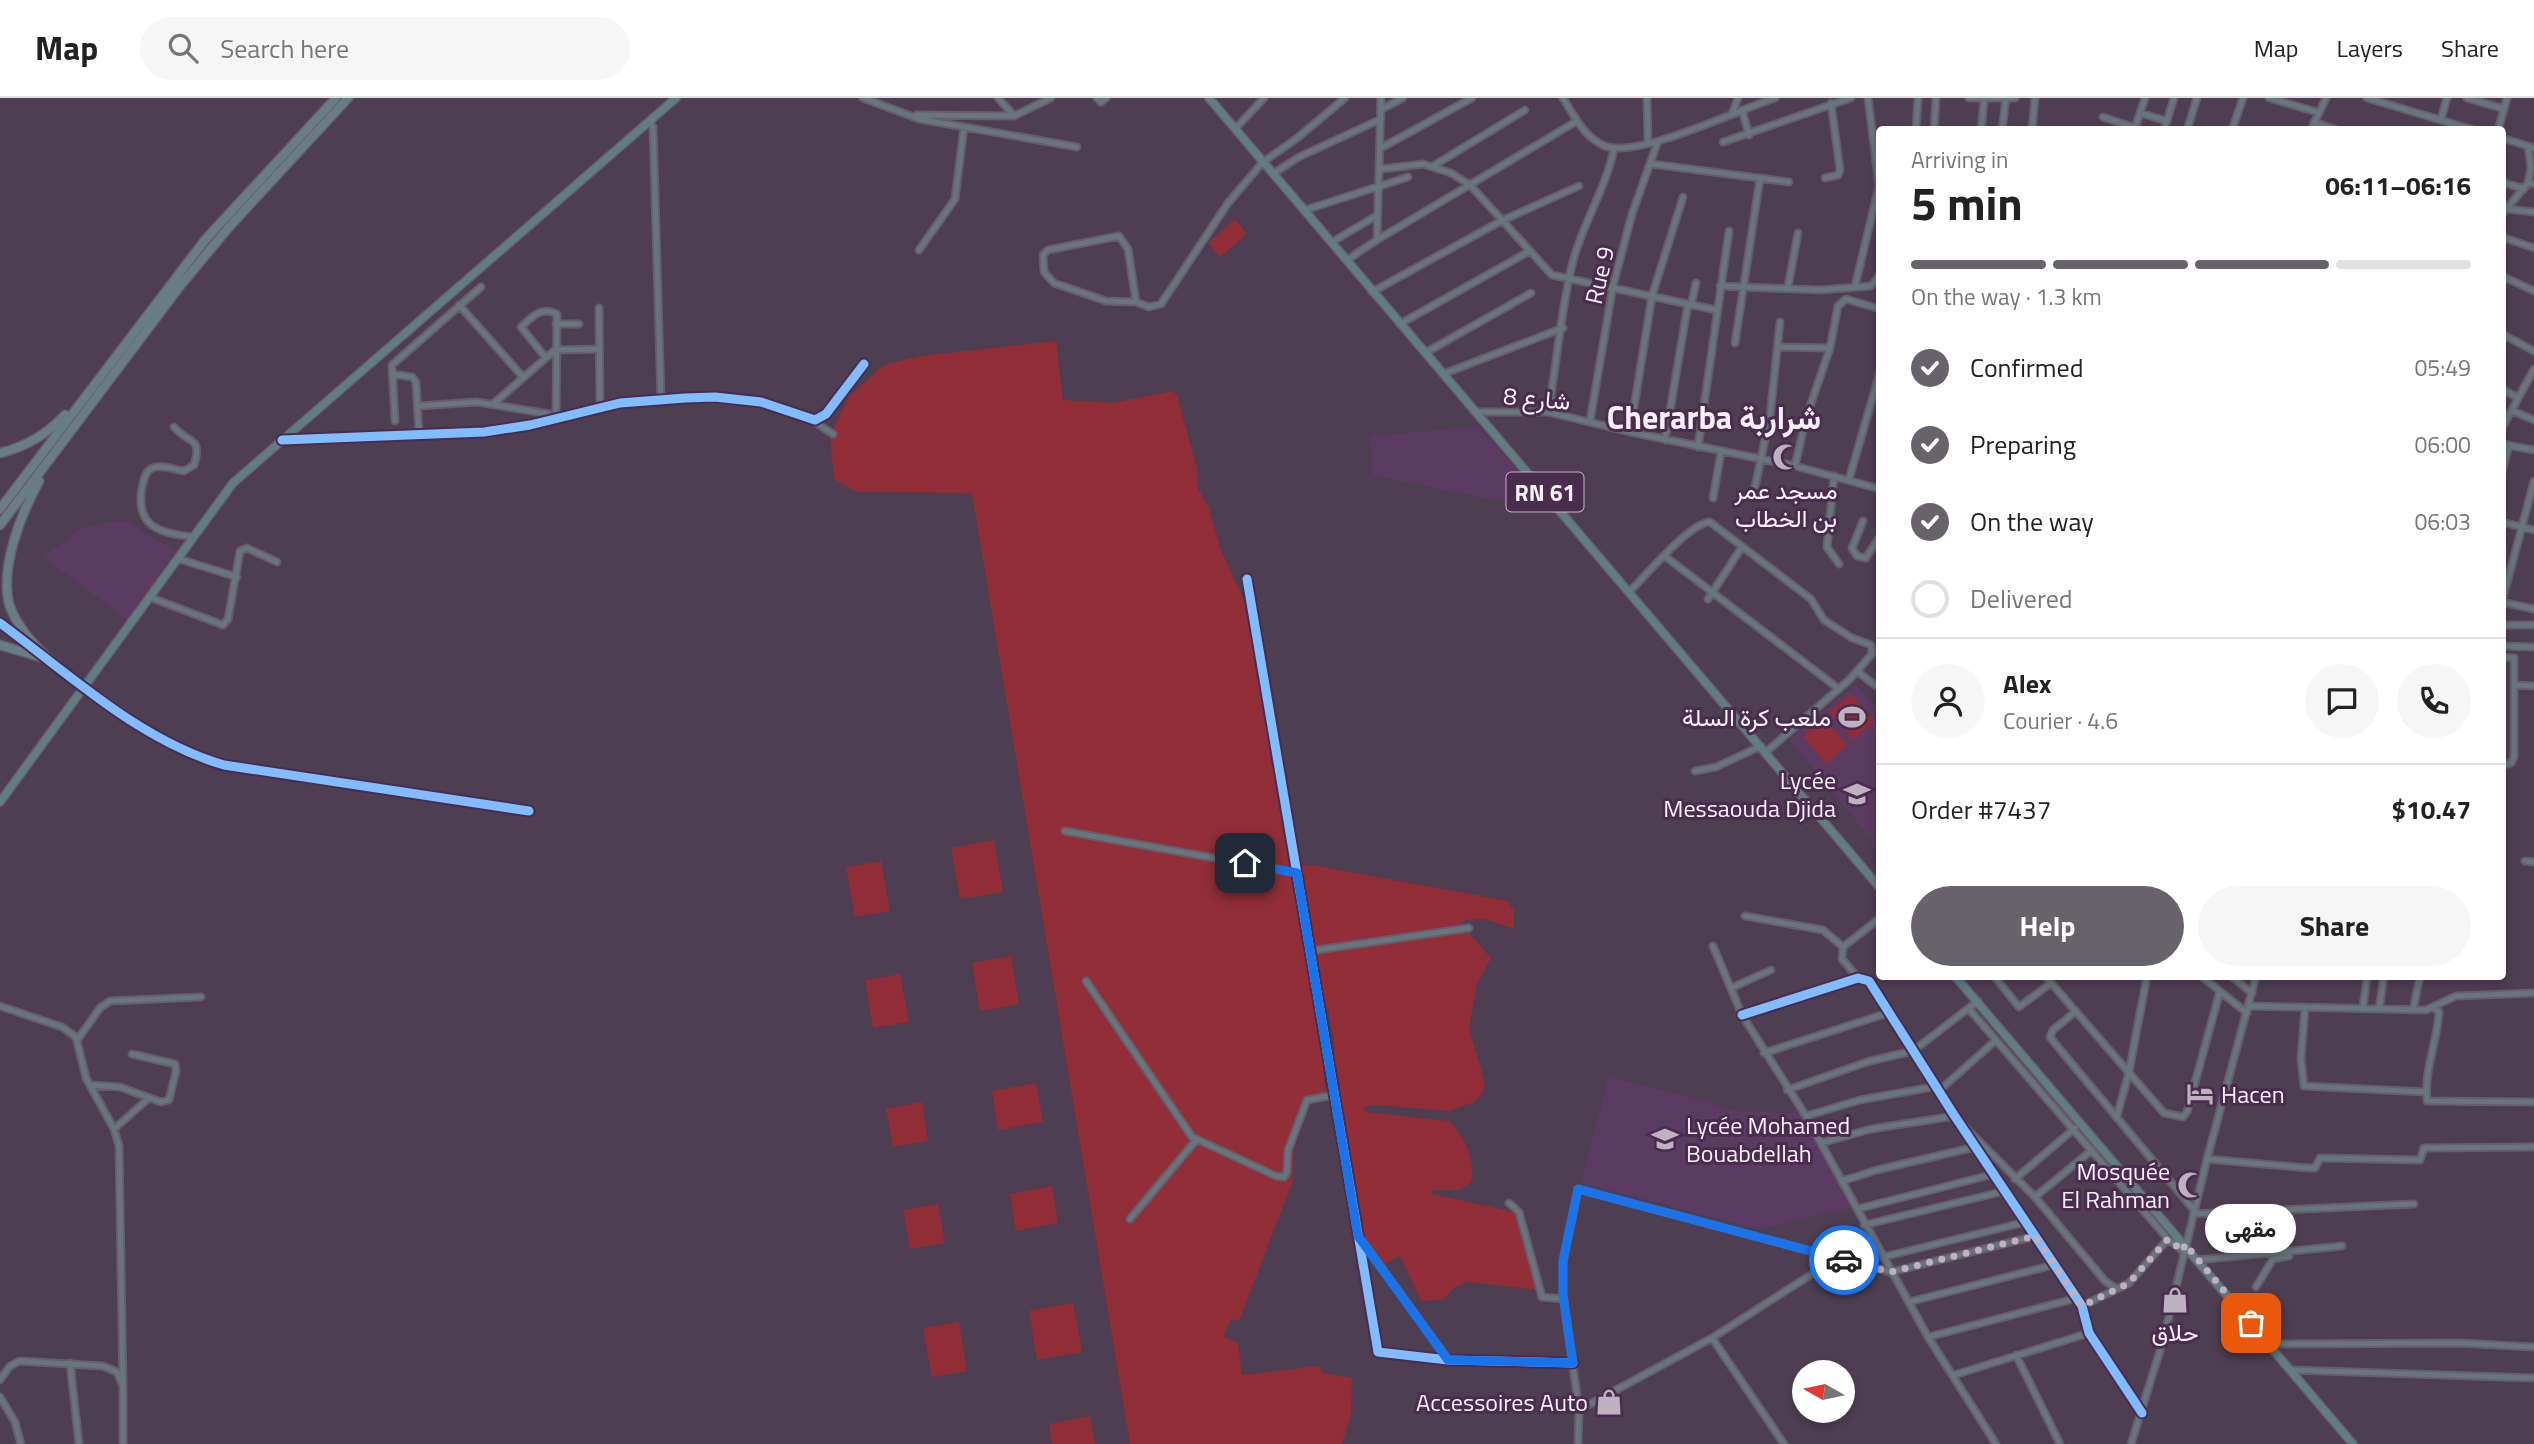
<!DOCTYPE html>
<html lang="en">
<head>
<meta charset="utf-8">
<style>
	:root { --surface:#fff; --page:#f6f6f6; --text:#222; --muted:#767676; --line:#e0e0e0; --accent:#68636a }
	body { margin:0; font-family:"Titillium Web",Vazirmatn,sans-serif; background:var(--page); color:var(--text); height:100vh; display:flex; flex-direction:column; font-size:26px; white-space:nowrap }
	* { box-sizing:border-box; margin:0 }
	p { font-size:23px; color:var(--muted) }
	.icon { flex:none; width:38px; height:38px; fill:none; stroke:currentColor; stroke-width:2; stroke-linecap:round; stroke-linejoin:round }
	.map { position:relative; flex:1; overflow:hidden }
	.panel { position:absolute; left:1876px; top:28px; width:630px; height:854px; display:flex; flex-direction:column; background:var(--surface); border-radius:7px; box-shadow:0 4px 10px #0003 }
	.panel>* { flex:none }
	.needle { width:46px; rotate:279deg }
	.fabs { position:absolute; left:1792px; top:1262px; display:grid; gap:14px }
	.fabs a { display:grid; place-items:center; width:63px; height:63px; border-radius:50%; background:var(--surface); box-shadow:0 4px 10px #0003; font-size:35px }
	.pin { position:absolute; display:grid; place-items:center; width:60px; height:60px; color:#fff; margin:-30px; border-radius:14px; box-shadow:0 4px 10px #0006 }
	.courier { position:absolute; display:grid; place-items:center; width:70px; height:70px; margin:-35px; border:5px solid #1a73e8; border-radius:50%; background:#fff; color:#222; box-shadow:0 2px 9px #0007 }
	.bubble { position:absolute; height:49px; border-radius:24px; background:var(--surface); box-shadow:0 4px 10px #0003; font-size:23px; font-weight:700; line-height:49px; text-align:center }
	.overview em { font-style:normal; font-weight:700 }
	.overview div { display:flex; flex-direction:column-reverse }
	.overview { display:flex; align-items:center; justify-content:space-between; height:119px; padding:0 35px }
	h1 { font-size:46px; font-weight:700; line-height:52px }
	.bar { display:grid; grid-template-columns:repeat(4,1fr); gap:10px 7px; align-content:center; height:84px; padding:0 35px }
	.bar i { height:9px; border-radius:5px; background:var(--line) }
	.bar .active { background:var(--accent) }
	.bar p { grid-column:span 4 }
	.line { display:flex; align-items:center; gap:18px; padding:0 35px; border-top:2px solid var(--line) }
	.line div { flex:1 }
	.round { display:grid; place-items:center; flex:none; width:74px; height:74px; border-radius:37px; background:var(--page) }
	ol { padding:0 35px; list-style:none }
	li { display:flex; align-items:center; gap:21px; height:77px }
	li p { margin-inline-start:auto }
	li .icon { padding:7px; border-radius:50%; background:var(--accent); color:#fff; stroke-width:4 }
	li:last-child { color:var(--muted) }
	li i { width:38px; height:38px; border:4px solid var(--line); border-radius:50% }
	.button { display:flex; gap:14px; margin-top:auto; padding:14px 35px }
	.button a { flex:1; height:80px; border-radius:42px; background:var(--accent); color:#fff; font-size:28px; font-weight:700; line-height:80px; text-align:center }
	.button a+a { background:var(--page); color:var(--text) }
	header { display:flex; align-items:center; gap:42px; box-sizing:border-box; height:98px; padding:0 35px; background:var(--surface); border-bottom:2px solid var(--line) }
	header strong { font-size:33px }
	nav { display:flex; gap:38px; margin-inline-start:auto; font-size:24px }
	.search { width:490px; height:63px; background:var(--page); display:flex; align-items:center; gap:18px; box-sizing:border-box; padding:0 24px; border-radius:38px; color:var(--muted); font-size:26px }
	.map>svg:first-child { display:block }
	.built { fill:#5b3b61 }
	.green { fill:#912e37 }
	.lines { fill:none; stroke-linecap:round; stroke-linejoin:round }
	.minor-casing { stroke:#695c6b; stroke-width:9 }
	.major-casing { stroke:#695c6b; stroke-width:10 }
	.highway-casing { stroke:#695c6b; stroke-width:11 }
	.minor { stroke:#66767c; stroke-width:5 }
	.major { stroke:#607e82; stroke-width:7 }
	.highway { stroke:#697e84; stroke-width:8 }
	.minor-bridge-casing { stroke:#695c6b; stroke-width:9; stroke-linecap:butt }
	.minor-bridge { stroke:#66767c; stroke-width:5 }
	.cycleway-casing { stroke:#492c4e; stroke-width:13 }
	.cycleway { stroke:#80bcff; stroke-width:9 }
	.done { stroke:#beb2c1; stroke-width:7; stroke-dasharray:0 12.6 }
	.route { stroke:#1a73e8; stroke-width:9 }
	.labels { text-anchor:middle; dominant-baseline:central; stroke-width:6; stroke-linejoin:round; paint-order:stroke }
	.shield { fill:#492c4e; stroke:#c6b5c8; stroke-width:2 }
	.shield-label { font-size:23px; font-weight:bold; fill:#fbf0fd }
	.street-label { font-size:24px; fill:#fbf0fd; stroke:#492c4e }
	.poi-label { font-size:24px; fill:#fbf0fd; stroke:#492c4e; text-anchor:end }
	.district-label { font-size:32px; font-weight:bold; fill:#fbf0fd; stroke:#492c4e }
</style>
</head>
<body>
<header>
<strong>Map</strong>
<div class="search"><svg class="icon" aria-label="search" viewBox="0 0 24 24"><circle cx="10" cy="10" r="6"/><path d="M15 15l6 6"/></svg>Search here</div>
<nav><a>Map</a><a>Layers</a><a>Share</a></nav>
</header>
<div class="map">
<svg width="2534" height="1346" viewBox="0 0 2534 1346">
	<rect width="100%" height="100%" fill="#4e3e51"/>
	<path class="built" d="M1477,328L1556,415L1373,377L1370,339Z
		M126,423L180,456L128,522L44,459L78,432L103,425Z
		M1856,586L1879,614V630L1876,633L1880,637L1879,750L1789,642Z
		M1609,978L1738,1013L1790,1015L1799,1010L1853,1109L1772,1129H1752L1581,1085Z"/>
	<path class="green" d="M1235,121L1247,136L1220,159L1208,145Z
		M1056,243L1063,302L1112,305L1172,293L1177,297L1197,371V389L1208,408L1221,452L1250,515L1292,768H1317L1508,803L1514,813V831L1485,821L1465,822L1458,829L1457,835L1468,834L1491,860L1477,886L1469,930L1485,986L1482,996L1474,1004L1449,1013L1374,1007L1364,1009L1365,1014L1449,1023C1464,1037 1476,1063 1471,1084L1460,1092H1432V1096L1509,1113L1522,1119L1541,1192L1467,1184L1455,1189L1443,1202L1421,1203L1400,1158L1385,1166L1364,1138L1335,968L1334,940L1328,910L1318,917L1326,1000L1310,1002L1294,1052L1292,1085L1239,1223L1231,1221L1223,1239L1238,1245L1242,1277L1319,1268L1323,1275L1352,1280L1351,1316L1342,1346H1130L972,395L856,394L834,381L830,338L849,298L884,267L921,258Z
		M1851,596L1875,623L1853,642L1829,614Z
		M1824,620L1848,647L1826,666L1803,638Z
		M994,742L1003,794L960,801L951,750Z
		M881,763L890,813L855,819L846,769Z
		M1011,858L1019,906L980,913L972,865Z
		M900,876L909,924L873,930L865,882Z
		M1036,985L1043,1024L998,1032L992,993Z
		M922,1004L928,1043L893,1049L886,1011Z
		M1052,1088L1058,1125L1016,1133L1010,1096Z
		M938,1106L945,1145L910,1151L903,1112Z
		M1073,1205L1082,1254L1037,1262L1029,1213Z
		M959,1224L967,1273L932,1279L923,1230Z
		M1090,1318L1095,1346H1052L1049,1326Z"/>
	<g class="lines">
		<g class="minor-casing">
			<path id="minor" d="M863,0L919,21L1077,49
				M998,0L1014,18
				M1097,0L1101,4L1106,0
				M1563,0C1574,18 1585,40 1605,48C1637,61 1740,11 1775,0
				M1647,0L1648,45
				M1969,0H2015
				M2269,0L2317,14
				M2367,0L2474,32
				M2467,0L2504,11
				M1382,11L1403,0
				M1742,12L1749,37
				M2140,15L2167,23
				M1732,16L1738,0
				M917,17L1014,18L1051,0
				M2103,19L2136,30
				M2441,21L2447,0
				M649,24L653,29L661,302
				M2314,24L2337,32
				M2135,30L2145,0
				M1235,31L1264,0
				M1916,32L1918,0
				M1934,32L1936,0
				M1981,32L1984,2
				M2002,32L2006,0
				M2032,32L2035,0
				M2164,32L2174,0
				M2187,32L2197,0
				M2232,32L2243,0
				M2311,32L2326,0
				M2498,32L2507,0
				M2502,40L2534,50
				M1723,44L1851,0
				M2528,48L2531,70L2528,85L2534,86
				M1381,50L1472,0
				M1652,66L1789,84
				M1433,68L1525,12
				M1381,71L1423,66L1451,75L1470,87L1552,177L1716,212
				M1274,75L1299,59L1381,21
				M1825,80L1838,77L1840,72L1831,5
				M2502,84L2524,91
				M2507,111L2534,114
				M1305,112L1408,79
				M2502,116L2528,85
				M2502,139L2534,150
				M1377,142L1577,23
				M1332,144L1376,118
				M919,152L955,101L964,29
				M1347,162L1377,142L1381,0
				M2502,178L2534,193
				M1720,188L1820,192L1871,188L1880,177
				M1855,188L1879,88L1868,0
				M1788,189L1798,135
				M1372,194L1501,123L1579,88
				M1136,204L1128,151L1119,138L1048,152L1043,157L1044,174L1054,185L1106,203L1136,204L1149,209L1161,206L1228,105L1263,64L1296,41L1345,0
				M459,207L523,279
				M1691,207L1696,185
				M599,210L600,310
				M556,226H579
				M1400,226L1528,154
				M2502,236L2534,253
				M1735,245L1760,80
				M1779,249L1830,250
				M1425,255L1531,195
				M392,276L412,279L416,284L419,336
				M1443,276L1563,230
				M2502,291L2518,300
				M493,306L555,252L599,251
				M418,308L477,304L549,316L556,321L557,216C541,208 532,219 521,229L546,260
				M2513,313L2534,322
				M1477,314H1548L1630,334L1795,368L1880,391
				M1548,314C1557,266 1561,209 1573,163C1583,125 1606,90 1614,51
				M395,323L392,267L481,189
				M813,323L833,336
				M1590,323L1613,188L1632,116L1658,43
				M174,329C188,346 203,338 194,367L184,373C175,372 161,366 152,370C145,374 144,381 142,389C135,429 159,435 194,439
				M2502,330L2534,271
				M1630,334L1652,198L1683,99
				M285,341L484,334L530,327L620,305L685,300L715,299L761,304L815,322L826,316L864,266
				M1665,342L1688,206
				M2502,346L2534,352
				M1698,349L1729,133
				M1795,368L1806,320L1830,250L1838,208L1846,201L1880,211
				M2502,374L2509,347
				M1834,378L1827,449L1839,466
				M1849,381L1880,274
				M1753,398L1770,318L1780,224
				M1713,400L1721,354
				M1863,423L1852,450L1857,458L1866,460L1880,438
				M2502,424L2534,432
				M1666,459L1839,591
				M179,461L237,479
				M1247,481L1378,1254L1448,1262L1573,1265
				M1629,494C1646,478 1689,425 1710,424L1811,501L1824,522L1852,540L1871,547L1872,556L1849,582L1766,654
				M152,500L223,527L228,521L240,453L247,450L277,464
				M1708,501L1742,449
				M2502,504L2534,383
				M2502,504L2534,511
				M0,525L34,550
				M2502,527H2534
				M2502,548L2534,549
				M2502,559L2514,560V659L2511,665L2502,667
				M47,560L70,578
				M1858,574L1880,591
				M2515,587L2534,588
				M101,600C141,627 177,654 224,667L529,713
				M1695,673L1716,669L1761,648
				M1065,733L1297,775
				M2525,763L2534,764
				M1745,818L1823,832L1843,849L1880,820
				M1713,848L1742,917L1806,1018L1928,1239L1996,1346
				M1843,849L1842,861L1858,880
				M1310,853L1469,830
				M1994,878L2019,909L2051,885
				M2045,878L2164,1015L2183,1019L2187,1014L2220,893
				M2201,878L2247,915
				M2231,878L2252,895
				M1086,883L1192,1039L1276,1078L1284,1079L1287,1074L1288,1052L1307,1002L1334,997
				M1731,890L1771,872
				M0,908L62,929L76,939L86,980L114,1031L119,1048L123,1288
				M2249,908L2426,912L2456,898L2534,895
				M2305,909L2301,961L2304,988L2426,994
				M2363,910L2367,878
				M2434,910L2439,914C2437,945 2424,971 2427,1003L2534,1004
				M1969,911L2168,1141L2183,1153
				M2379,911L2384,878
				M2413,912L2420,878
				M2075,914L2053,932L2050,939L2053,943L2194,1112
				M1742,917L1858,880L1869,883L1954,1017L2082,1208L2089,1235L2142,1315
				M78,941L100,910L110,903L201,899
				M1764,955L1891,914
				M90,987L120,989L161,1004L169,1002L176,973L175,966L132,956
				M1787,992L1870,963L1913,953L1978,903
				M1940,992L1996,942
				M1806,1018L1860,1002L1938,988
				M2117,1018L2129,974L2147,878
				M1964,1028L2035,1099L2105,1183L2117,1191L2129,1185L2168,1141
				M114,1031L149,1000
				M1821,1045L1871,1031L1955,1018
				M2207,1061L2309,1070H2315L2320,1060L2420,1062L2424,1050L2534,1049
				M2015,1081L2075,1030
				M1842,1083L1877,1072L1975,1049
				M2035,1099L2092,1052
				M1509,1105L1519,1114L1542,1199L1563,1201
				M1857,1111L1994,1076
				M2193,1116L2414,1106
				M1130,1121L1197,1041
				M1864,1127L2005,1093
				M1360,1140L1448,1262
				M1883,1159L2026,1124
				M2197,1162L2342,1148
				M2256,1189L2273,1161L2289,1158
				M1909,1204L2053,1167
				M2082,1208L2117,1191
				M1928,1239L2077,1200
				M1712,1240L1784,1346
				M2269,1246L2459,1245L2534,1249
				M2016,1257L2060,1346
				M70,1265L79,1346
				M2292,1272L2534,1280
				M1954,1277L2089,1235
				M0,1282L9,1269L19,1263L103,1268L117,1274L123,1288V1346
				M0,1299L15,1324L21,1346
				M1579,1312L1563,1197V1163L1578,1091L1837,1160
				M1578,1346L1579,1312L1712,1240L1837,1160L1891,1174L2035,1138
				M2131,1346L2163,1243L2207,1061L2256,878"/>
		</g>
		<g class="major-casing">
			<path id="major" d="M1209,0L1880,790
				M0,704L233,385L676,0
				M1955,878L2353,1346"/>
		</g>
		<g class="highway-casing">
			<path id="highway" d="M0,355C26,349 47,336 65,317
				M39,383C21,416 0,469 9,506C17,529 33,546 50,562
				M0,411L205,142L336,0
				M0,427L180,188L229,129L348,0
				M0,547L47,561"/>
		</g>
		<use href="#minor" class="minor"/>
		<use href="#major" class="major"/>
		<use href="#highway" class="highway"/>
		<g class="minor-bridge-casing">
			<path id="minor-bridge" d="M70,578L101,600"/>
		</g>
		<use href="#minor-bridge" class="minor-bridge"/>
		<g class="cycleway-casing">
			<path id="cycleway" d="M282,342L484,334L530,327L620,305L685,300L715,299L761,304L815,322L826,316L864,266
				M1247,481L1378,1254L1448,1262L1573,1265
				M0,525C69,576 140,643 224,667L529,713
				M1742,917L1858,880L1869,883L1954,1017L2082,1208L2089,1235L2142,1315"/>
		</g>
		<use href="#cycleway" class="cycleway"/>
	</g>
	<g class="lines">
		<path class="done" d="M1844,1162L1891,1174L2035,1138L2082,1208L2129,1185L2168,1141L2183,1153L2185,1146L2251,1225"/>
		<path class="route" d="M1245,765L1297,775L1358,1138L1448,1262L1573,1265L1563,1198V1163L1578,1091L1844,1162"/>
	</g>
	<defs>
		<g id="mosque-bare" transform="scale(2.1)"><path d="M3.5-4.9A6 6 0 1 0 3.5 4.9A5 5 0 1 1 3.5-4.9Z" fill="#beb2c1" stroke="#492c4e" stroke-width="2.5" paint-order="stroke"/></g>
		<g id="stadium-bare" transform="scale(2.1)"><path d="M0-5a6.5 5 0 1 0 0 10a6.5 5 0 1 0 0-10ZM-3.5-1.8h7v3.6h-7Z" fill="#beb2c1" stroke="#492c4e" stroke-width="2.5" paint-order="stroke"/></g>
		<g id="school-bare" transform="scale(2.1)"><path d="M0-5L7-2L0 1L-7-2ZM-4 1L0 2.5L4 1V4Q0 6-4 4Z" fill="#beb2c1" stroke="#492c4e" stroke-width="2.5" paint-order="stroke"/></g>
		<g id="hotel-bare" transform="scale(2.1)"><path d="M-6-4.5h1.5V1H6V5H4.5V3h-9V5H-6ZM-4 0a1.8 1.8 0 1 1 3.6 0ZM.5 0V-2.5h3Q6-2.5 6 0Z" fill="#beb2c1" stroke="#492c4e" stroke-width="2.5" paint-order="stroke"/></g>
		<g id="shop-bare" transform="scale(2.1)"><path d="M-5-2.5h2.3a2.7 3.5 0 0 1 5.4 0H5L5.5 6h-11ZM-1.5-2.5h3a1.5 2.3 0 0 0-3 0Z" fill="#beb2c1" stroke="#492c4e" stroke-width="2.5" paint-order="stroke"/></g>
	</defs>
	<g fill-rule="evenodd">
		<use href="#mosque-bare" x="1786" y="359"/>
		<use href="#stadium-bare" x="1852" y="619"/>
		<use href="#school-bare" x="1857" y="696"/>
		<use href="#hotel-bare" x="2200" y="996"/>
		<use href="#school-bare" x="1665" y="1041"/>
		<use href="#mosque-bare" x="2191" y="1087"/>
		<use href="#shop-bare" x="2175" y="1202"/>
		<use href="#shop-bare" x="1609" y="1304"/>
	</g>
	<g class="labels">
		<rect class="shield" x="1506.5" y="374.5" width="77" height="39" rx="5"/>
		<g class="shield-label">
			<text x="1545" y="394">RN 61</text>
		</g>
		<g class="street-label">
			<text transform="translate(1599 177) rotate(-77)">Rue 9</text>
			<text transform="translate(1537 300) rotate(5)">شارع 8</text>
		</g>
		<g class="poi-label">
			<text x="1786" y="392" text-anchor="middle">مسجد عمر<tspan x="1786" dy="28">بن الخطاب</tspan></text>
			<text x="1831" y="619">ملعب كرة السلة</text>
			<text x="1836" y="682">Lycée<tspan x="1836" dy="28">Messaouda Djida</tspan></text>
			<text x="2221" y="996" text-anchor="start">Hacen</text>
			<text x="1686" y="1027" text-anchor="start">Lycée Mohamed<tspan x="1686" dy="28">Bouabdellah</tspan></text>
			<text x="2170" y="1073">Mosquée<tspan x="2170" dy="28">El Rahman</tspan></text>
			<text x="2175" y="1234" text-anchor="middle">حلاق</text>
			<text x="1588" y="1304">Accessoires Auto</text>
		</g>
		<g class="district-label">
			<text x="1714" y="319">Cherarba شراربة</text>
		</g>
	</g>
</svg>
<div class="fabs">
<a><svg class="needle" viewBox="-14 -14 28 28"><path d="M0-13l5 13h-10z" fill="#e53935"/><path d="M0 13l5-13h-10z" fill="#767676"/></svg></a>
</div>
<div class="pin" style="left:2251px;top:1225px;background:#ea580c"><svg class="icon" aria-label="bag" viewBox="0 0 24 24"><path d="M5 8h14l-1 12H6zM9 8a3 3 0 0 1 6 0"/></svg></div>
<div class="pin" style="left:1245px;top:765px;background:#1f2937"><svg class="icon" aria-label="home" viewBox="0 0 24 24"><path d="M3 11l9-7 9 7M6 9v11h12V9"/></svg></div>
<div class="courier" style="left:1844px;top:1162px"><svg class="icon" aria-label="car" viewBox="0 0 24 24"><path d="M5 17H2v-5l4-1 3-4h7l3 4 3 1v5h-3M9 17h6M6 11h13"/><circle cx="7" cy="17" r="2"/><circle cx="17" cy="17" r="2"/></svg></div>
<div class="bubble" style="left:2205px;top:1106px;width:91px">مقهى</div>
<section class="panel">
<div class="overview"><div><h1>5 min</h1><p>Arriving in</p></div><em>06:11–06:16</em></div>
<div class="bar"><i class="active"></i><i class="active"></i><i class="active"></i><i></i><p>On the way · 1.3 km</p></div>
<ol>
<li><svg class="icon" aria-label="check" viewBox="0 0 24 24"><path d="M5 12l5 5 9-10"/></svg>Confirmed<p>05:49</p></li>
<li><svg class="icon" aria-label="check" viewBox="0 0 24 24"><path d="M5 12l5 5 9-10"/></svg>Preparing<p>06:00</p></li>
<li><svg class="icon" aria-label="check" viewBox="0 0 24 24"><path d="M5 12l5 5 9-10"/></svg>On the way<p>06:03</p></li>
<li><i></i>Delivered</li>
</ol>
<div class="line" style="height:126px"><a class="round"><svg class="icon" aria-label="person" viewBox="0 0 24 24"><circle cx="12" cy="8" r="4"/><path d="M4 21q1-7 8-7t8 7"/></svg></a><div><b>Alex</b><p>Courier · 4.6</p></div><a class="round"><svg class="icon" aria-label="chat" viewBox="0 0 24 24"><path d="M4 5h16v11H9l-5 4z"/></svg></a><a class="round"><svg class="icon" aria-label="phone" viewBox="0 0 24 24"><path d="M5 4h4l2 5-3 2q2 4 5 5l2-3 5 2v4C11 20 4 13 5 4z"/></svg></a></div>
<div class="line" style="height:91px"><div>Order #7437</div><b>$10.47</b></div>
<div class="button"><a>Help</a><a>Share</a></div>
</section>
</div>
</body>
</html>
